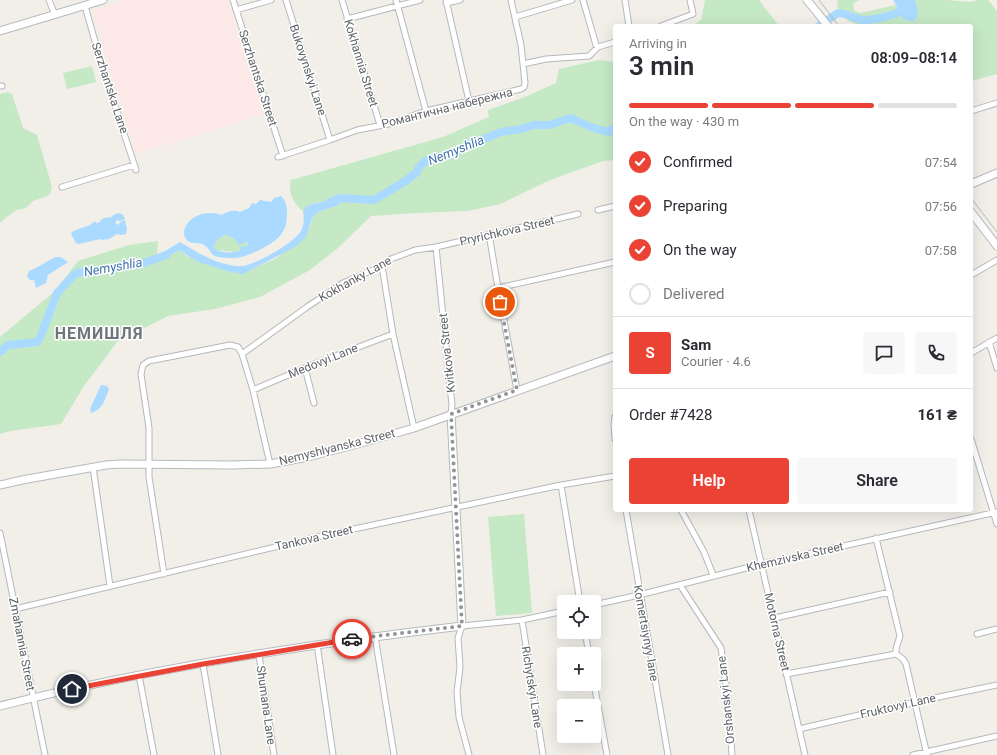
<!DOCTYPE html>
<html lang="en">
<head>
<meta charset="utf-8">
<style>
	:root { --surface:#fff; --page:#f7f7f7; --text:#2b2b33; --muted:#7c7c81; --line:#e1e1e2; --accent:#ea4335 }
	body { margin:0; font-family:Roboto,sans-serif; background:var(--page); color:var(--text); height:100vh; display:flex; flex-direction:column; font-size:15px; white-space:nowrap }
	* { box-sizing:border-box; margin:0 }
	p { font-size:13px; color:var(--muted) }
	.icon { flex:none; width:22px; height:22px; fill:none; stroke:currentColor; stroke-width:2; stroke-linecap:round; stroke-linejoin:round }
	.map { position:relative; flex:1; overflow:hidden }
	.drawer { position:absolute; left:613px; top:24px; width:360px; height:488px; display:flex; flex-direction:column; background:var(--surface); border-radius:4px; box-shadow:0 4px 16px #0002 }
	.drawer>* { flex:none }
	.tools { position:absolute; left:557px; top:595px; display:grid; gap:8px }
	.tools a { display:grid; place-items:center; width:44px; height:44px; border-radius:4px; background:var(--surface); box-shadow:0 4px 16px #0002; font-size:20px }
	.pin { position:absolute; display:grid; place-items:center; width:34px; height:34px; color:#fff; margin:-17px; border:2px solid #fff; border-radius:50%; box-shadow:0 1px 4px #0007 }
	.courier { position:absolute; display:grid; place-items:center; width:40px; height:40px; margin:-20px; border:3px solid #ea4335; border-radius:50%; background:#fff; color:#222; box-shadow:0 1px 5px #0007 }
	.headline em { font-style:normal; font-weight:600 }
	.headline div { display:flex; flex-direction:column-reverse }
	.headline { display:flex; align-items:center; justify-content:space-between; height:68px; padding:0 16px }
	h1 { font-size:26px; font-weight:600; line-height:30px }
	.bar { display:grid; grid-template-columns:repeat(4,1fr); gap:6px 4px; align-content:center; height:48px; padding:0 16px }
	.bar i { height:5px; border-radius:3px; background:var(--line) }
	.bar .selected { background:var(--accent) }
	.bar p { grid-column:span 4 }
	.line { display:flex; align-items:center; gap:10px; padding:0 16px; border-top:1px solid var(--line) }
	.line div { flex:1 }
	.round { display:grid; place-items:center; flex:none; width:42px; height:42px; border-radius:4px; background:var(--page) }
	ol { padding:0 16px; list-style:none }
	li { display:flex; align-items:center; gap:12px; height:44px }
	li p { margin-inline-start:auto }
	li .icon { padding:4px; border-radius:50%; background:var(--accent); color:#fff; stroke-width:4 }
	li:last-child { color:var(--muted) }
	li i { width:22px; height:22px; border:2px solid var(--line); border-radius:50% }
	.primary-button { display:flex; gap:8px; margin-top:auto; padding:8px 16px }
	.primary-button a { flex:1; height:46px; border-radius:4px; background:var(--accent); color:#fff; font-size:16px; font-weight:600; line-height:46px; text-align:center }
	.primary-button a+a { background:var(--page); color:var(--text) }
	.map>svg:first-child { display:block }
	.medical { fill:#fce8e6 }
	.green { fill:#c5e8c5 }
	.water { fill:#aadaff; fill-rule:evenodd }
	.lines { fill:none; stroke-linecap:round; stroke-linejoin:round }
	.river { stroke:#aadaff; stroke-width:8 }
	.street-casing { stroke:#b5b8bc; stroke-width:7 }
	.secondary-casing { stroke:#b6babf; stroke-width:9 }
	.street { stroke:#fff; stroke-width:5 }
	.secondary { stroke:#fff; stroke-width:7 }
	.tram { stroke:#b6b7b8; stroke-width:1 }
	.done { stroke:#929495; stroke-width:4; stroke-dasharray:0 7.2 }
	.route { stroke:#ea4335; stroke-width:5 }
	.labels { text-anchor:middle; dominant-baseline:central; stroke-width:3; stroke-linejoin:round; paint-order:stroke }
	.street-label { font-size:12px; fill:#5f6368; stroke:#fff }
	.water-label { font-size:13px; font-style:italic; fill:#4174aa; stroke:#fff }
	.district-label { font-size:16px; font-weight:bold; letter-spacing:1px; fill:#70757a; stroke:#fff }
</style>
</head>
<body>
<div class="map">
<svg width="997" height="755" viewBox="0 0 997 755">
	<rect width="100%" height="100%" fill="#f1efe8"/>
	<path class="medical" d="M124,0H227L265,114L136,154L92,10Z"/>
	<path class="green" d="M705,0H759L779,26H692L701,20Z
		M838,0H859L853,3L854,10L860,13L896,5L898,14L917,7L915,0H947L970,2L978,0H988L997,11V74L971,81V26H860L848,21L837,6Z
		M599,60L615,62V160L603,161L550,180L500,204L468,211L415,213L371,216L338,248L310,270L260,297L215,309L168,316L117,342L84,386L61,424L10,431L0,434V337L54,292L78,261L129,245L158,241L157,256L155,261H161L179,250L187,256L243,273L277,258L310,227L312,218L318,212L339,205V198L308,205L303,211C294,204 287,191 291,180L443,137L489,117L488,110L525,97L556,83L559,69Z
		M92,66L96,82L67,89L63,73Z
		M8,92L12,94L23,128L37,135L52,187L50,194L47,196L33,201L26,208L17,210L5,218L0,223V94Z
		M224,235H228L243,243L246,242L248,245L235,252L216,250L213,247L217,240Z
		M524,514L532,613L496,616L488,517Z"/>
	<path class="water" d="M893,0H915C918,8 920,14 914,21C898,22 900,10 893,0Z
		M281,196C286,201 287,206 287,213C287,221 286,229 280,236C272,245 246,258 234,258C229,258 217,258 213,255C209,251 208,246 202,244C200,243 196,243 193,243C172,238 191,205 221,215C227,212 234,209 240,212L249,208L252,203L256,204L260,200L271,202L274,198ZM224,235C233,235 235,241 240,245L245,242L248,243V245L245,247L241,246L240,250C233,254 218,253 213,247L217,240Z
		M340,198L339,205L318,212L312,218L306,237L295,247L243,274L231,272L198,262L179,250L161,261H155L157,256L180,242C195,251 212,262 230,265C234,266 239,266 243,266C256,264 297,242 302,229C304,223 304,217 303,211L308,205Z
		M120,213L123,215L125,219L120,221L117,220L115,223L119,225L120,222L125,220L127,229L126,234L121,235L117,234L109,239L102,240L100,239L79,244L76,243L71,234L73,231L90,225L95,221L96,223H98L104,218L111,217L115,214Z
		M56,257H61L68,262L48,275L46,283L36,288L34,280H30L27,276L29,271C38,268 46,261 56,257Z
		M101,385L107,386L109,389C105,400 102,410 91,413L90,409Z"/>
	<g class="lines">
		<path class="river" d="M819,26L838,13C847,13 854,19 863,20C870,21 900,14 905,9L906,0
			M330,202L340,198L374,200L404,182L417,172L419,167L427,160L454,154L466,146L501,132L521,129L534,125H549L571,118C583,124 596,130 609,132L615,127
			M0,352L8,345L37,342L40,338L57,293L76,273L141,264L166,255"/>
		<g class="street-casing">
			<path id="street" d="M49,0L55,15
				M233,0L283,156
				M286,0L330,140
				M342,0L380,125
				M396,0L426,111
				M446,0L469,101
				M583,0L596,45L598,47
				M625,0L629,26
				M446,3L460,0
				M85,6L102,66L136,170
				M236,10L271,0
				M515,17L572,0
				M347,19L420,0
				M661,26L693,14L690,0
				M523,64L546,59L589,56L598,47L615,42
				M0,86H2
				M971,111L997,103
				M278,157L330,140L357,130L389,124L426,111L521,89L524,87L525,83L521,45L511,0
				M62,187L134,165
				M598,210L615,206
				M489,234L498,288L517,390
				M436,247L452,405L451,414
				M382,266L393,334L414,428
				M971,275L997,260
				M498,288L615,262
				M989,342L997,368
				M971,353L997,338
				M242,354L307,307L343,283L382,266L391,259L415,250L436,247L578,214
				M305,368L314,403
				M253,390L314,364L393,334
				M615,417L614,424L615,439
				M971,439L997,524
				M93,467L110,586
				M561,485L580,602
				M626,510L668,755
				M681,510L704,552L713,575
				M749,510L805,755
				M0,533L45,755
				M876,538L900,636C898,643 895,647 896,654L903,659L906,664L927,755
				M164,574L149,477V428L141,374L143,365L149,361L230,345L238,347L242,354L253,390L270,464
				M680,585L721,648L728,698L732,755
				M594,605L639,595L762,564L997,512
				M15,609L321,536L561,485L615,476
				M775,618L890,592
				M522,620L543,755
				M585,632L589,654
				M977,634L997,629
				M375,636L394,755
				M317,644L333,755
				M259,655L274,755
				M203,664L218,755
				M786,674L896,654
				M139,675L154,755
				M594,683L607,755
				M799,729L915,702L997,685
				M469,755L459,717L457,692L460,667L458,638L462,626L522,620L564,611
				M913,755L997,736"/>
		</g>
		<g class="secondary-casing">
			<path id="secondary" d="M807,0L828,26
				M0,31L103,0
				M971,184L997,173
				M971,212L997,246
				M0,485L22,480L106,465L121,464L232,465L270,464L308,457L372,440L414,428L615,356
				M0,706C151,668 307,644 462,626L451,414"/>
		</g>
		<use href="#street" class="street"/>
		<use href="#secondary" class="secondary"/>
		<path class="tram" d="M819,0L839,26
			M971,198L997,232"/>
	</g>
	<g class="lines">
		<path class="done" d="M352,639L462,626L451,414L517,390L500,302"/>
		<path class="route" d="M72,689L203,664L352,639"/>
	</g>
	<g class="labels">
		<g class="street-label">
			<text transform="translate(361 63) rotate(73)">Kokhannia Street</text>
			<text transform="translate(308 70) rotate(72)">Bukovynskyi Lane</text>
			<text transform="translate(258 78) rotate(72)">Serzhantska Street</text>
			<text transform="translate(110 88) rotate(72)">Serzhantska Lane</text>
			<text transform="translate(447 108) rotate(-14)">Романтична набережна</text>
			<text transform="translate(507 231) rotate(-13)">Pryrichkova Street</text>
			<text transform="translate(355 279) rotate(-29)">Kokhanky Lane</text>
			<text transform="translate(447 353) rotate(-96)">Kvitkova Street</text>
			<text transform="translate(323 361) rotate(-22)">Medovyi Lane</text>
			<text transform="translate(337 447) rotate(-14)">Nemyshlyanska Street</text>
			<text transform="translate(314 538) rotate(-13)">Tankova Street</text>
			<text transform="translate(795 557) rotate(-13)">Khemzivska Street</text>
			<text transform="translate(777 632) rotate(77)">Motorna Street</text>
			<text transform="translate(646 633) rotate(80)">Komertsiynyy lane</text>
			<text transform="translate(22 644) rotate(79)">Zmahannia Street</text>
			<text transform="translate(532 687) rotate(81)">Richytskyi Lane</text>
			<text transform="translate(726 700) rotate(-96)">Orshanskyi Lane</text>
			<text transform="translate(266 705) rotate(82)">Shumana Lane</text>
			<text transform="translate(898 706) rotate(-13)">Fruktovyi Lane</text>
		</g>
		<g class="water-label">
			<text transform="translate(456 150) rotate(-22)">Nemyshlia</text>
			<text transform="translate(113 267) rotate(-10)">Nemyshlia</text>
		</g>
		<g class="district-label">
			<text x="99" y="333">НЕМИШЛЯ</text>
		</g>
	</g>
</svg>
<div class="tools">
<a><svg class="icon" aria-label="locate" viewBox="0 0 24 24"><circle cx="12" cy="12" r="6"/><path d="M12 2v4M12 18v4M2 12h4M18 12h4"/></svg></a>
<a>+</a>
<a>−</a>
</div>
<div class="pin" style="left:500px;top:302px;background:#ea580c"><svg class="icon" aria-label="bag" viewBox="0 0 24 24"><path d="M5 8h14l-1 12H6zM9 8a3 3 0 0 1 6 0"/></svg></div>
<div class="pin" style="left:72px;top:689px;background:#1f2937"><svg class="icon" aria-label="home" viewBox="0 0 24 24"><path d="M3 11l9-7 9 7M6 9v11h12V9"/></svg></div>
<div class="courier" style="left:352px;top:639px"><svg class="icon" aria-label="car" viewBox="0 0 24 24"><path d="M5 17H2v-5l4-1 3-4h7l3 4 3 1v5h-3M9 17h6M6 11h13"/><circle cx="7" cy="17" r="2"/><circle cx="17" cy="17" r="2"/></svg></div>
<section class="drawer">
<div class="headline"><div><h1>3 min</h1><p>Arriving in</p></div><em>08:09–08:14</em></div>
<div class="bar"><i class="selected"></i><i class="selected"></i><i class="selected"></i><i></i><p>On the way · 430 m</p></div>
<ol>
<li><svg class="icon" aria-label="check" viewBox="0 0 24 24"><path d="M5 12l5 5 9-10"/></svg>Confirmed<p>07:54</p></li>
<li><svg class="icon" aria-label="check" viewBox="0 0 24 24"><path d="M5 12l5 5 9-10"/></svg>Preparing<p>07:56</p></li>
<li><svg class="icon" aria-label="check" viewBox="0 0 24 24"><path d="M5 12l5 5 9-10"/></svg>On the way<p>07:58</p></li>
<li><i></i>Delivered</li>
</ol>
<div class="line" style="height:72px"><b class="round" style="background:var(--accent);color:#fff">S</b><div><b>Sam</b><p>Courier · 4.6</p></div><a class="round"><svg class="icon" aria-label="chat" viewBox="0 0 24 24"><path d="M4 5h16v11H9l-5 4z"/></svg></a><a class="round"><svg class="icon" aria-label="phone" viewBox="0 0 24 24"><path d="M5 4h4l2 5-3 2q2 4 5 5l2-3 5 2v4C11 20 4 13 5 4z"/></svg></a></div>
<div class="line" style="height:52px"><div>Order #7428</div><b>161 ₴</b></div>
<div class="primary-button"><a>Help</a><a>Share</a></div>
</section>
</div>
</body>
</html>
